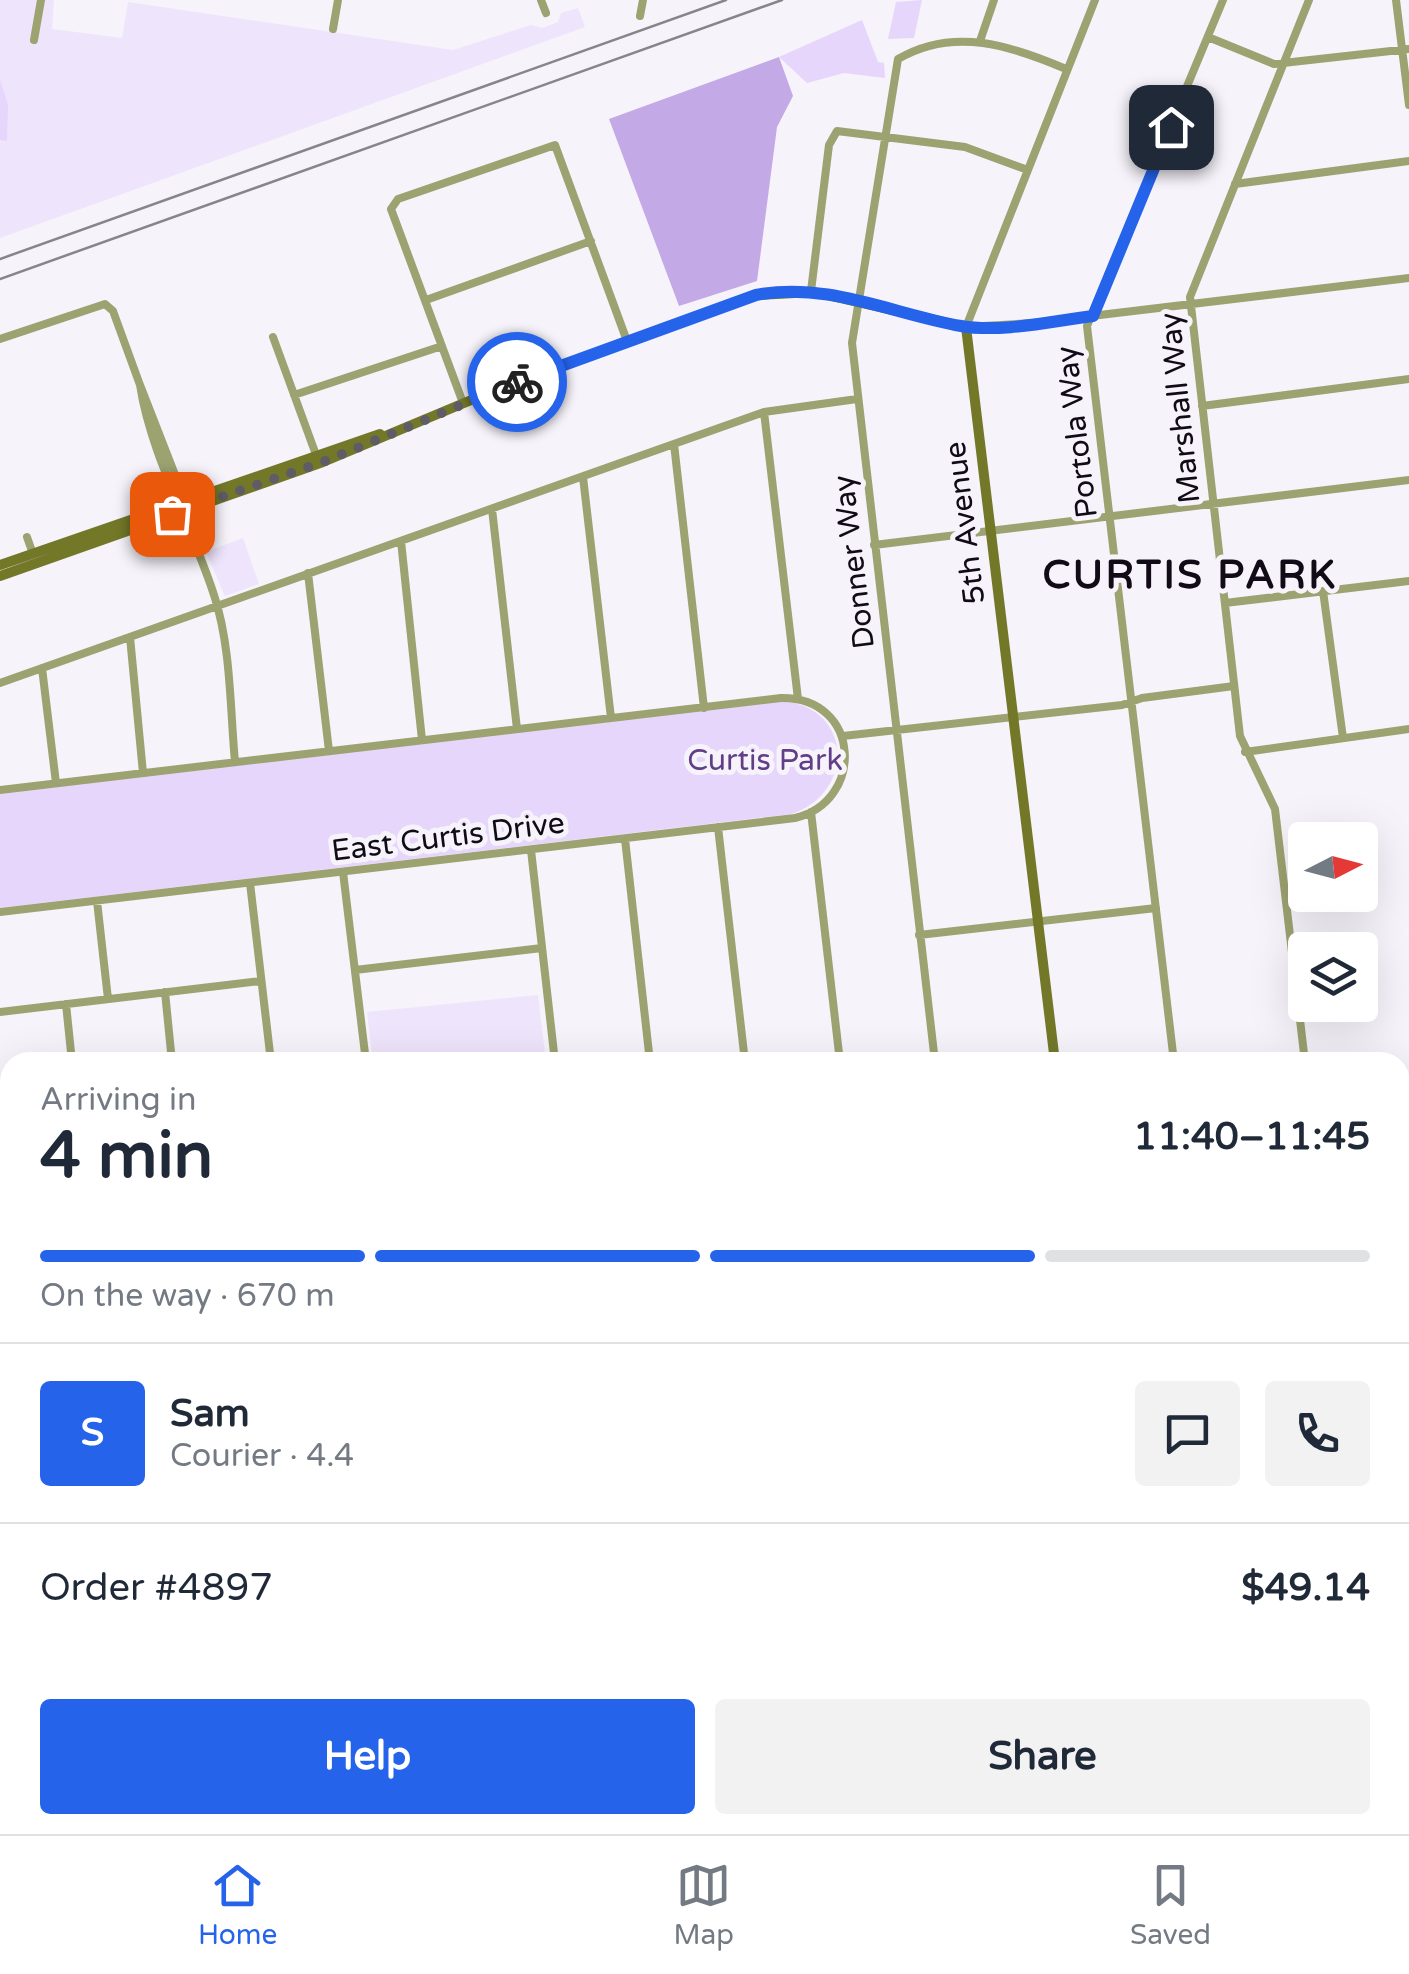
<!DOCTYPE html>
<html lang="en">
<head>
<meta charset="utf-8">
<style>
	:root { --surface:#fff; --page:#f2f2f3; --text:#1f2937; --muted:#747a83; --line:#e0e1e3; --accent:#2563eb }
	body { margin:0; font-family:"Varela Round",sans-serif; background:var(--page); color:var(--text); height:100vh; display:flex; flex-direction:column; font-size:38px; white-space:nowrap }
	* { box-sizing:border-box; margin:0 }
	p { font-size:32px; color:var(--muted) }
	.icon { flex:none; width:55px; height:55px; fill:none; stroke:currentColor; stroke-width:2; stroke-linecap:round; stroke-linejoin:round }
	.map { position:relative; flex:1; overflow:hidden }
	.sheet { position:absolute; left:0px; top:1052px; width:1410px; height:782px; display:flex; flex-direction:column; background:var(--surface); border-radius:30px 30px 0 0; box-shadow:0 10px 40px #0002 }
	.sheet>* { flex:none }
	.needle { width:65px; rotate:84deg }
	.fabs { position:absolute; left:1288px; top:822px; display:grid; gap:20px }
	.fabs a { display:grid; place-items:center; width:90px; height:90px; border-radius:10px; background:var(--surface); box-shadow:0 10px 40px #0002; font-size:50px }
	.pin { position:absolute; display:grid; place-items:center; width:85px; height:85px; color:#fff; margin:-42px; border-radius:20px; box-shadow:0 5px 15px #0006 }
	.courier { position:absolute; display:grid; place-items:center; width:100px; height:100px; margin:-50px; border:8px solid #2563eb; border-radius:50%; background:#fff; color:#222; box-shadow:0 2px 12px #0007 }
	.overview em { font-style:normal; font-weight:700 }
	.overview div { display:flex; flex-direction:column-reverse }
	.overview { display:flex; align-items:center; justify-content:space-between; height:170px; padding:0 40px }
	h1 { font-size:65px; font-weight:700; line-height:75px }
	.bar { display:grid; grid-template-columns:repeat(4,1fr); gap:15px 10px; align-content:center; height:120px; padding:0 40px }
	.bar i { height:12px; border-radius:8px; background:var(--line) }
	.bar .on { background:var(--accent) }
	.bar p { grid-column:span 4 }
	.line { display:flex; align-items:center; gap:25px; padding:0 40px; border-top:2px solid var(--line) }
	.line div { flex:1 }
	.round { display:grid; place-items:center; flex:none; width:105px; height:105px; border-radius:10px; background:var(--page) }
	.action { display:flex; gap:20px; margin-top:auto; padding:20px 40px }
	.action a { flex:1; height:115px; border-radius:10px; background:var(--accent); color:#fff; font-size:40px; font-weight:700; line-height:115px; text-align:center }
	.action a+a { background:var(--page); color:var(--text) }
	.tab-bar { display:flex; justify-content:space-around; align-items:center; height:140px; border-top:2px solid var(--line); background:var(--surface); font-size:28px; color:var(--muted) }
	.tab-bar a { display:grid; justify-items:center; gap:5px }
	.tab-bar .on { color:var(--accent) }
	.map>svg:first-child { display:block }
	.built { fill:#eee4fc }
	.green { fill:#e6d6fb }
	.water { fill:#c4a9e7 }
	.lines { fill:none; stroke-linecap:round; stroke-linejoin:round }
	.street { stroke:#9ca270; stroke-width:8 }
	.secondary { stroke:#737828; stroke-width:10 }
	.highway { stroke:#3c4017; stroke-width:12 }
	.tram { stroke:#88848d; stroke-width:2.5 }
	.rail { stroke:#88848d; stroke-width:2.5 }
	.done { stroke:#605c66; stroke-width:10; stroke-dasharray:0 18 }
	.route { stroke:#2563eb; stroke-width:12 }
	.labels { text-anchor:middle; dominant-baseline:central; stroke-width:10; stroke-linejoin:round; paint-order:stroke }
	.street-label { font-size:30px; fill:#100b16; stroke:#f6f3fa }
	.park-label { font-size:30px; fill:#623e88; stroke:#f6f3fa }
	.district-label { font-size:40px; font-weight:bold; letter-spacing:2.5px; fill:#100b16; stroke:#f6f3fa }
</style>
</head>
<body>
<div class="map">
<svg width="1409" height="1834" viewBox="0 0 1409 1834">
	<rect width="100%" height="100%" fill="#f6f3fa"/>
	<path class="built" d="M0,0H54L52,29L122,38L128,2L453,50L531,25L542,28L558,22L561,13L578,8L585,27L0,238Z
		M243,538L259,584L225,596L206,552Z
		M538,995L546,1062H373L367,1012Z
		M0,1257L7,1265L10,1309L0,1310Z
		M0,1528H10V1597L0,1598Z"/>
	<path class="green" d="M922,0L914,38L888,39L896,2Z
		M862,20L878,62L884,63L885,78L844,73L807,83L779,57Z
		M0,80L8,105L7,141L0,140Z
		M780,701C852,705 857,791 792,814L0,908V793Z
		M827,1825H1025L1023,1834H828Z"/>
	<path class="water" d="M779,57L793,96L777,127L757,281L679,306L609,119Z"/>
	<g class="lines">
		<path class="street" d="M541,0L546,13
			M1095,0L966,327L1033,323L1409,278
			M1396,0L1409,105
			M640,16L643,0
			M333,29L338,0
			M1208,37L1274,64L1409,49
			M34,40L41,0
			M980,41L994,0
			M1235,184L1409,161
			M811,291L829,145L837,131L965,147L1025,169
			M426,300L591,241
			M273,337L315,452
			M0,339L105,304L113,311L140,385
			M294,395L442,346
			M463,403L391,209L398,199L555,145L627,341
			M1202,406L1409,379
			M764,412L798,699
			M674,444L704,708
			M583,477L611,718
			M181,501L179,485L140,385C151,457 192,526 214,595C231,646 230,708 235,762
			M492,509L517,729
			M27,537L33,554
			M401,541L422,740
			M874,545L1409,480
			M308,573L329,751
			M1323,591L1343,738
			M1225,603L1409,581
			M130,637L143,773
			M42,668L56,783
			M0,683L764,412L857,399
			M843,736L1122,705L1142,698L1234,686
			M1245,752L1409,729
			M0,790L781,698C862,697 865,802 795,818L0,912
			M811,812L840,1062
			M718,827L745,1062
			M625,839L650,1062
			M531,850L555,1062
			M343,872L366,1062
			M250,883L271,1062
			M97,901L108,999
			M919,935L1156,908
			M355,970L542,948
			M165,992L172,1062
			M66,1004L72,1062
			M0,1012L261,981
			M935,1062L852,343L898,59C954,26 1012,46 1066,69
			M1174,1062L1087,326L1223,0
			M1305,1062L1275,809L1240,736L1190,297L1309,0
			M1400,1231L1409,1230
			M1400,1393L1409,1395
			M1400,1567L1409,1529
			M0,1605L10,1604
			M0,1727L10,1726
			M0,1791L10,1790
			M280,1825L281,1834
			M453,1825L454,1834
			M630,1825L631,1834
			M762,1825L763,1834
			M1351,1825L1391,1834
			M1085,1834L1087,1825
			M1340,1834L1342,1825"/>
		<path class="secondary" d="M0,565L380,434
			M0,576L323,462L488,393L756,295L814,292L966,327L1055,1062
			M1400,1094L1409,1093
			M0,1208L10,1237
			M0,1245L10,1243
			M0,1397H10
			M1400,1685L1409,1687
			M89,1825L90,1834"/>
		<path class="highway" d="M1400,1257L1409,1256
			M1400,1273L1409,1272
			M1400,1297L1409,1296
			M1400,1307L1409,1306
			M0,1438L10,1437
			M0,1460L10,1459
			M0,1496H10
			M0,1508L10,1509"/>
		<path class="tram" d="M0,259L726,0"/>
		<path class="rail" d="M0,279L782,0"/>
	</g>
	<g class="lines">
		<path class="done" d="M172,514L323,462L517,382"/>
		<path class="route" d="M517,382L756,295C826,281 893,314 961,326C1002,333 1052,321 1093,316L1171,127"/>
	</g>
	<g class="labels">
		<g class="street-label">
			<text transform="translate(1180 408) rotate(-96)">Marshall Way</text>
			<text transform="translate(1077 432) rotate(-97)">Portola Way</text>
			<text transform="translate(965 523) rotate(-97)">5th Avenue</text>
			<text transform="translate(854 562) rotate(-97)">Donner Way</text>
			<text transform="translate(448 837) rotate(-7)">East Curtis Drive</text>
		</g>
		<g class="park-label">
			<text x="765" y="760">Curtis Park</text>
		</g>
		<g class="district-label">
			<text x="1190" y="575">CURTIS PARK</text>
		</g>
	</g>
</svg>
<div class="fabs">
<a><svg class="needle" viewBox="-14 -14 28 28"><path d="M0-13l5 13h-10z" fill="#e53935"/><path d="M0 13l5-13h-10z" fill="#747a83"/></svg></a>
<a><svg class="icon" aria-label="layers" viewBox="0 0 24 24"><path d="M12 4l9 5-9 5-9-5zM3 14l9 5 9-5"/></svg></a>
</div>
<div class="pin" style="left:172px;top:514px;background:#ea580c"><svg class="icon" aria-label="bag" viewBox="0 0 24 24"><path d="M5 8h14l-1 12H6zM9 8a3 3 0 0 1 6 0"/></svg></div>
<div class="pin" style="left:1171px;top:127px;background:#1f2937"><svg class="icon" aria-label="home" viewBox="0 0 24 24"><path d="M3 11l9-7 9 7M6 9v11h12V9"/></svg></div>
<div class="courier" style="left:517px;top:382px"><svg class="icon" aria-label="bike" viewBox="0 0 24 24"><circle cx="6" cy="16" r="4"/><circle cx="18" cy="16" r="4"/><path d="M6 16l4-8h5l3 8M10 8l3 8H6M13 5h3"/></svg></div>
<section class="sheet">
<div class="overview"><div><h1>4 min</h1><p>Arriving in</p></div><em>11:40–11:45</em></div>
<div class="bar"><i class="on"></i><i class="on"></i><i class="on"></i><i></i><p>On the way · 670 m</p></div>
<div class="line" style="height:180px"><b class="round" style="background:var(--accent);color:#fff">S</b><div><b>Sam</b><p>Courier · 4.4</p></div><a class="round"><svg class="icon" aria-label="chat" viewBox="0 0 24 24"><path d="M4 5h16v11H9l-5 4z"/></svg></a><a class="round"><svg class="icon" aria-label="phone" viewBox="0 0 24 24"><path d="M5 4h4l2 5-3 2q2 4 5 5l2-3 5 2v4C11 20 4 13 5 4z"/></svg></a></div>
<div class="line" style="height:130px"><div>Order #4897</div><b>$49.14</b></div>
<div class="action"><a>Help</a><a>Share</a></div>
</section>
</div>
<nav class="tab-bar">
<a class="on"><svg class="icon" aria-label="home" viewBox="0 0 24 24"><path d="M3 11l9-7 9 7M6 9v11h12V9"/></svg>Home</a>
<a><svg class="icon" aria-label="map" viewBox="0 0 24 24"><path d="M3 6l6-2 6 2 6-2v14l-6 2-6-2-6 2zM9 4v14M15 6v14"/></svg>Map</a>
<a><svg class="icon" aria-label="saved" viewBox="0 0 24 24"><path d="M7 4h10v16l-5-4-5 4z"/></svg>Saved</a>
</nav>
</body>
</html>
